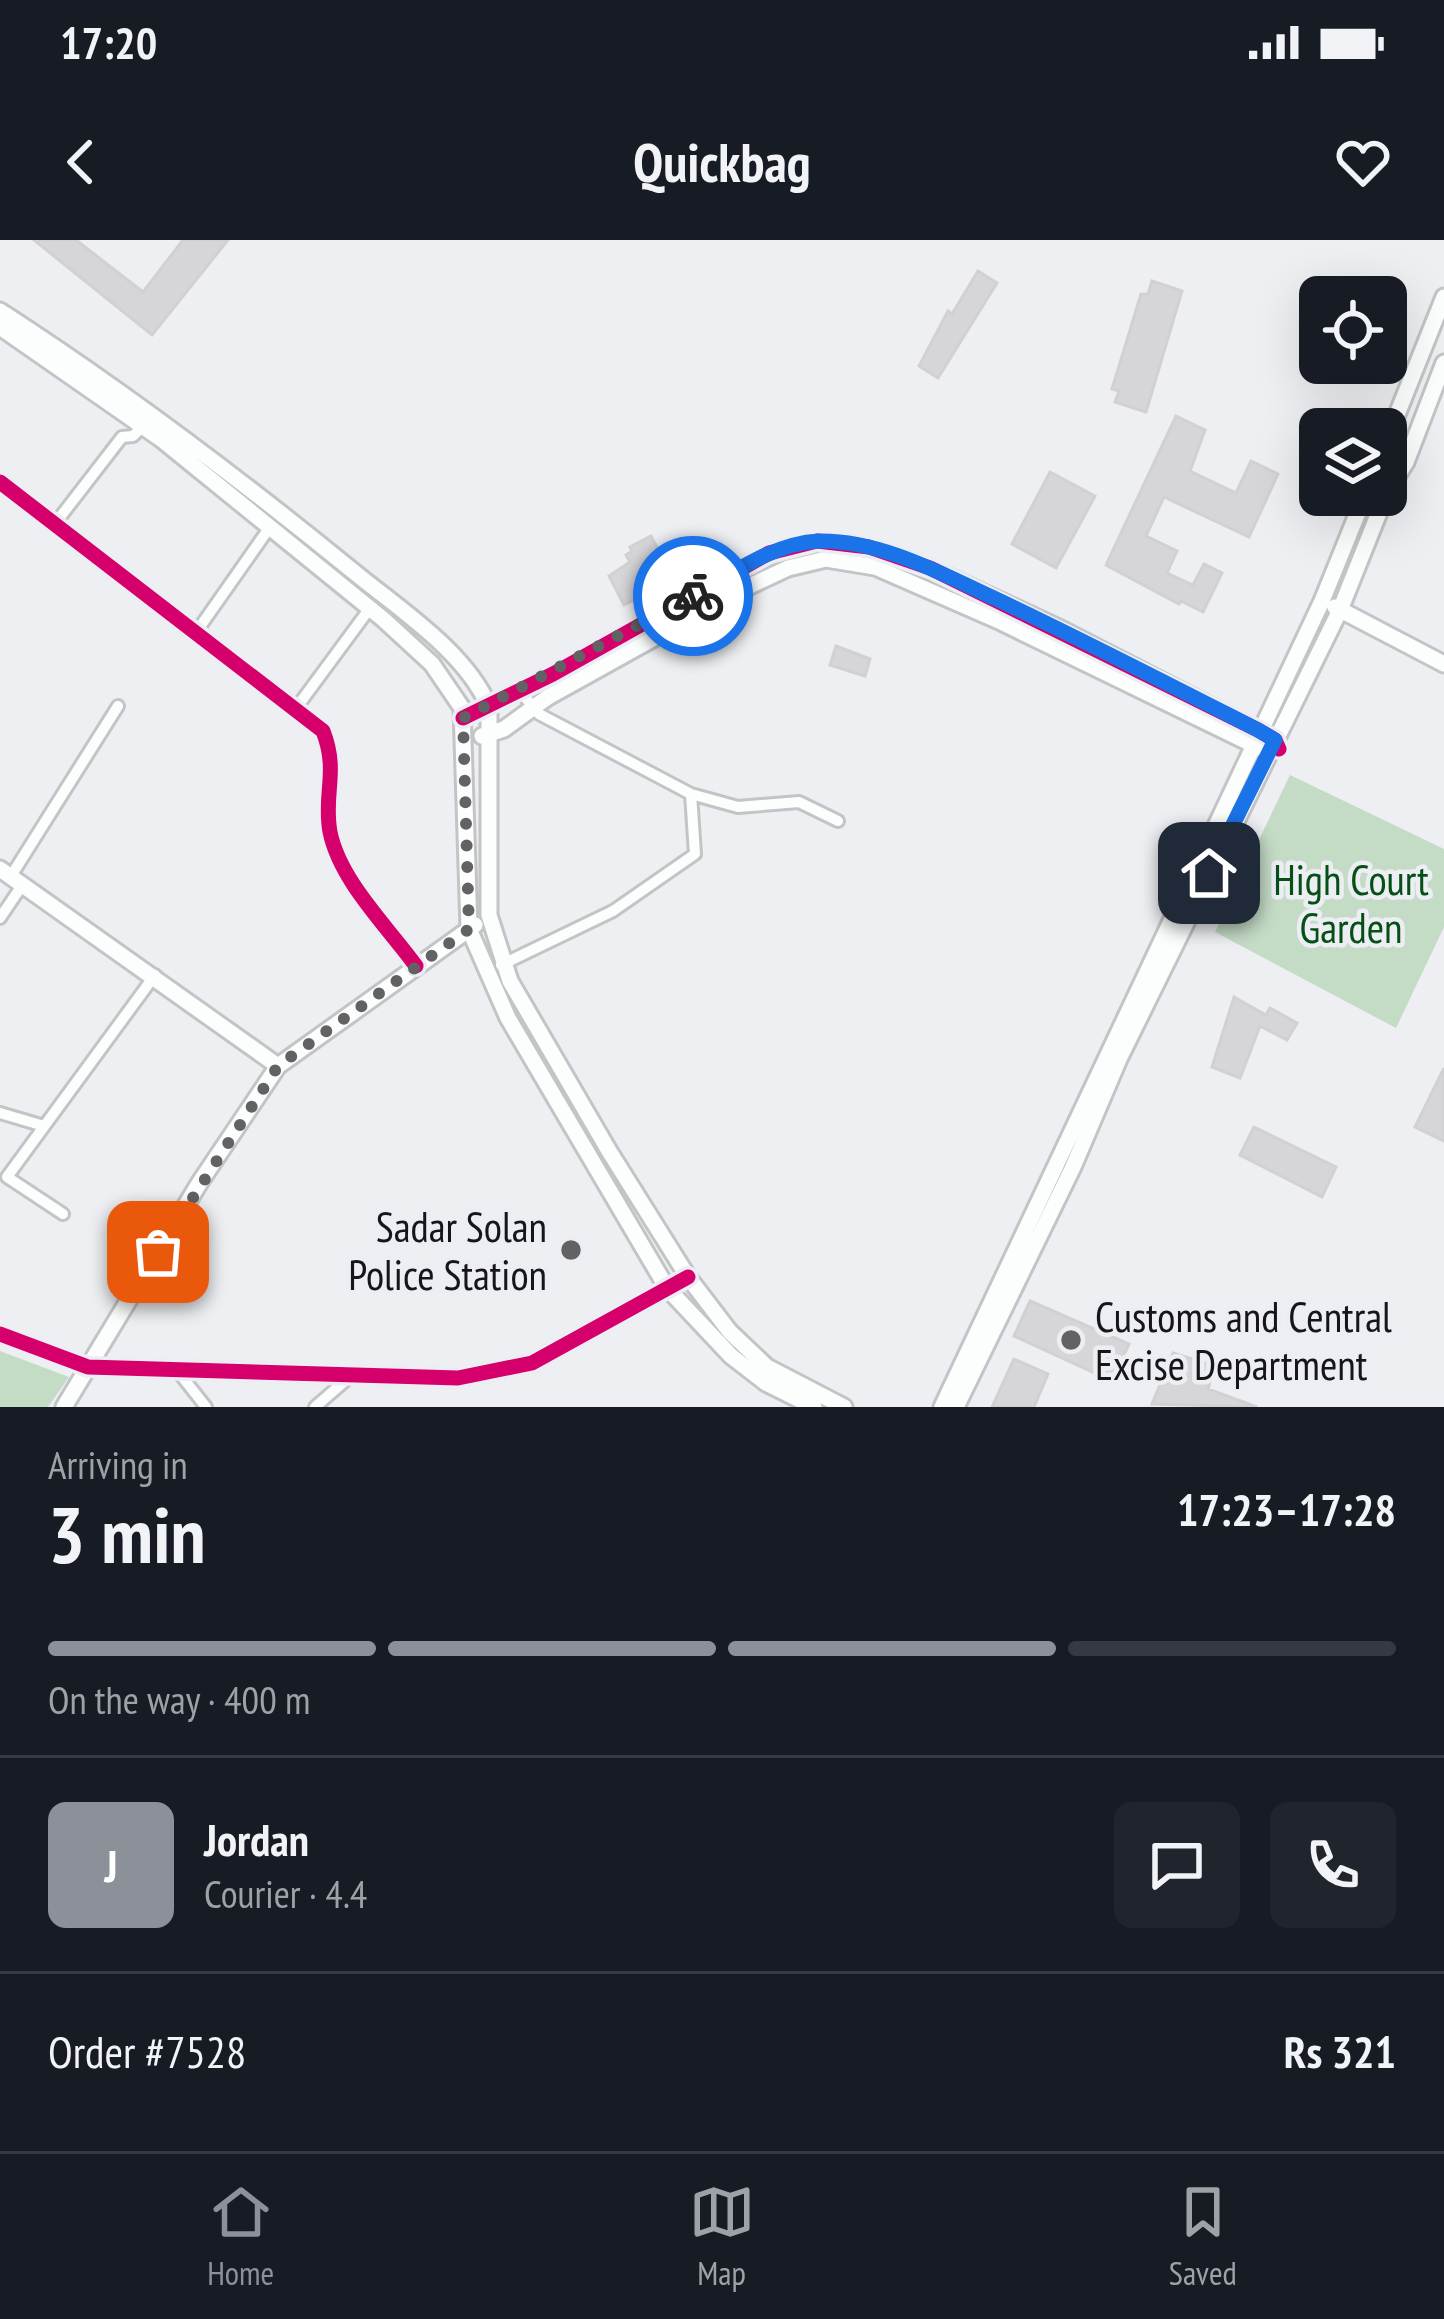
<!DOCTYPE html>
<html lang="en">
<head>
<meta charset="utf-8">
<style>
	:root { --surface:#171b24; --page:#20242c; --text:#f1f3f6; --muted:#9ea1a6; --line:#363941; --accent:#8c9099 }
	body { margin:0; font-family:"PT Sans Narrow",sans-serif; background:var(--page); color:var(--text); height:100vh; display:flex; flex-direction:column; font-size:45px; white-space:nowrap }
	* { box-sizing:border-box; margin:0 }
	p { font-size:39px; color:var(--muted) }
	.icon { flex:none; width:66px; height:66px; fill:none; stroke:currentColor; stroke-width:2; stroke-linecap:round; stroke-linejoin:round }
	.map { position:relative; height:1167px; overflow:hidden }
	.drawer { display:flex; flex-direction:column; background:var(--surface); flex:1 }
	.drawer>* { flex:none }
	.tools { position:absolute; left:1299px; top:36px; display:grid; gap:24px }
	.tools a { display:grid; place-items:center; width:108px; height:108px; border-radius:18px; background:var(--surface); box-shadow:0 12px 48px #0002; font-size:60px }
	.pin { position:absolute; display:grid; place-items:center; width:102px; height:102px; color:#fff; margin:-51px; border-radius:24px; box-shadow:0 6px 18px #0006 }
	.courier { position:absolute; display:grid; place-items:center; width:120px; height:120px; margin:-60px; border:9px solid #1a73e8; border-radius:50%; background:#fff; color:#222; box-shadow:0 3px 15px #0007 }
	.overview em { font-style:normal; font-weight:700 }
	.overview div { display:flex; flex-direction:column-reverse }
	.overview { display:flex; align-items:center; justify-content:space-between; height:204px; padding:0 48px }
	h1 { font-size:78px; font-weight:700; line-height:90px }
	.bar { display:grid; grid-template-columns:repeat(4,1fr); gap:18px 12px; align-content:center; height:144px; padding:0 48px }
	.bar i { height:15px; border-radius:9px; background:var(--line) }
	.bar .on { background:var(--accent) }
	.bar p { grid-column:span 4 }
	.line { display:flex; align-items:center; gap:30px; padding:0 48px; border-top:3px solid var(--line) }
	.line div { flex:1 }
	.round { display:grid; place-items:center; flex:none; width:126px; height:126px; border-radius:18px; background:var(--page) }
	.status { display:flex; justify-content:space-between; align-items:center; height:84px; padding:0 60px; background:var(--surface); direction:ltr }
	.status svg { height:33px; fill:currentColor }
	header { display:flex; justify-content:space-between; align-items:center; height:156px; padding:0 48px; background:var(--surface); font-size:54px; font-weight:700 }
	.tabs { display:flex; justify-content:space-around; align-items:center; height:168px; border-top:3px solid var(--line); background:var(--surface); font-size:33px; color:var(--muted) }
	.tabs a { display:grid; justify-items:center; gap:6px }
	.tabs .on { color:var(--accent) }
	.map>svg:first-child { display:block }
	.green { fill:#c4dbc6 }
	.building { fill:#d6d5d8; stroke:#d1d1d3; stroke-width:3 }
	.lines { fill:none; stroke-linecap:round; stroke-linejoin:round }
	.street-casing { stroke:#c3c4c6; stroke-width:16 }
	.secondary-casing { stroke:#c3c4c6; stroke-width:21 }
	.street { stroke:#fcfdfd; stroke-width:10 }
	.secondary { stroke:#fcfdfd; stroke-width:15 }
	.cycleway-casing { stroke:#eceef4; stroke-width:22 }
	.cycleway { stroke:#d6006c; stroke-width:15 }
	.done { stroke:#626264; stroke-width:12; stroke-dasharray:0 21.6 }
	.route { stroke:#1a73e8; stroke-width:15 }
	.poi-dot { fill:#626264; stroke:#eceef4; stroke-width:4.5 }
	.labels { text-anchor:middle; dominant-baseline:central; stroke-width:9; stroke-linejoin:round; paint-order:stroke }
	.park-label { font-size:42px; fill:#055115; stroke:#eceef4 }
	.poi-label { font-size:42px; fill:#161618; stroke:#eceef4; text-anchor:end }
</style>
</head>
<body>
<div class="status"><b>17:20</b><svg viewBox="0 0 49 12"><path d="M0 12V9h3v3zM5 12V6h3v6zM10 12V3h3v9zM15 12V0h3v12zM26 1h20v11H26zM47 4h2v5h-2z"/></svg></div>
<header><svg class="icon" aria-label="back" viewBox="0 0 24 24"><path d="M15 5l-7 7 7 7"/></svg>Quickbag<svg class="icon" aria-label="heart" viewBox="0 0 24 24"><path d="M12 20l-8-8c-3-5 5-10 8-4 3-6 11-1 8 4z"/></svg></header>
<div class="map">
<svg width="1444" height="1167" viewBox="0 0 1444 1167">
	<rect width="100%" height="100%" fill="#eeeff2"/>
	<path class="green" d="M1290,535L1444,609V687L1396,788L1215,692Z
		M0,1111L69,1137L48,1167H0Z"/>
	<path class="building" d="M34,0H76L143,52L183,0H228L152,95Z
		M978,31L997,43L938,138L919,126L948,71L952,74Z
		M1152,41L1182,51L1146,172L1115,162L1119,151L1112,149L1141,54H1148Z
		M1176,176L1205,190L1190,231L1236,253L1251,221L1278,234L1249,297L1164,257L1146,296L1177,311L1167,333L1193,345L1204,324L1222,333L1203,372L1181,361L1179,364L1106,325Z
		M1050,232L1095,256L1056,328L1012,304Z
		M651,296L674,340L624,365L609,336L630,322L626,315L632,311L630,307Z
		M836,406L870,419L865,436L830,425Z
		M1234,757L1266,775L1270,768L1297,783L1287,800L1260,786L1240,838L1212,827Z
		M1444,828V901L1415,887Z
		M1254,887L1336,927L1322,957L1240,915Z
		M1030,1061L1129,1104L1112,1141L1014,1096Z
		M1173,1113L1215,1126L1208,1149L1257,1167L1152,1164Z
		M1014,1119L1048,1134L1034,1167H992Z"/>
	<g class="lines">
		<g class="street-casing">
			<path id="street" d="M0,242L323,491C339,532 323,554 330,592C340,641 387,686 416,726
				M54,285L122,197L133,196L143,186
				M197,391L270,287
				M519,450L539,474L691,554L738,567L799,562L838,581
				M297,467L370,368
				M11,636L118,466
				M0,678L23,644
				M501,725L613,671L695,614L691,554
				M0,873L44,886
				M63,974L7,937L155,735
				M0,1094L88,1127
				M176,1129L206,1167
				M315,1167L353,1134"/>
		</g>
		<g class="secondary-casing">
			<path id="secondary" d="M0,71C124,151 240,239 354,332C399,369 466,412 489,467V675L510,741L609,911L688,1037L730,1092L767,1127L844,1167
				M0,87L161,199L383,379L432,424L462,468L469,689L508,778L667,1048L731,1116L766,1143L814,1167
				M1386,202L1444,57
				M1386,254L1406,222L1444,123
				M1335,367L1444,424
				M463,478L553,434L769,313L817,301L869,307L930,328L1063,390L1265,494
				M482,496L504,489L548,457L737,352L788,328L826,319L875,327L1001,382L1260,508
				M0,629L278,826
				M88,1127L458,1138L532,1123L688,1037
				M64,1167L200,942L278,826L475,685
				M942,1167L1322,361L1365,255
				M956,1167L1073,927L1119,819L1340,370L1386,255"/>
		</g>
		<use href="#street" class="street"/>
		<use href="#secondary" class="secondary"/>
		<g class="cycleway-casing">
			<path id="cycleway" d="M0,242L323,491C339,532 323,554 330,592C340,641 387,686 416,726
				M463,478L553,434L769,313L817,301L869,307L930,328L1258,490L1275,500L1279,509
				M0,1094L88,1127L458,1138L532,1123L688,1037"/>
		</g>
		<use href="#cycleway" class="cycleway"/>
	</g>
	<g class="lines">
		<path class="done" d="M158,1012L278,826L469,689L463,478L693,356"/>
		<path class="route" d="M693,356C731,334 774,303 819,301C880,300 940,333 994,358C1083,400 1170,445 1258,490L1275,500L1209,633"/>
	</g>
	<g class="poi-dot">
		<circle cx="571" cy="1010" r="12"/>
		<circle cx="1071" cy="1100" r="12"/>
	</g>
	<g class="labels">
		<g class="park-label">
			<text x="1351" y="639">High Court<tspan x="1351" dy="48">Garden</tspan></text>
		</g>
		<g class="poi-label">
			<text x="547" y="986">Sadar Solan<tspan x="547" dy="48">Police Station</tspan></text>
			<text x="1095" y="1076" text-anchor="start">Customs and Central<tspan x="1095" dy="48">Excise Department</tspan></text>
		</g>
	</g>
</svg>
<div class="tools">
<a><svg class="icon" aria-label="locate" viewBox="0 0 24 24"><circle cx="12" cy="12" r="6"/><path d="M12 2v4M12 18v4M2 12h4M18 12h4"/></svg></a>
<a><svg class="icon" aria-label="layers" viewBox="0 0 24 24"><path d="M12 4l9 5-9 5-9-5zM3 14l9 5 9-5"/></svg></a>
</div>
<div class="pin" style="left:158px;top:1012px;background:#ea580c"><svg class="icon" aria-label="bag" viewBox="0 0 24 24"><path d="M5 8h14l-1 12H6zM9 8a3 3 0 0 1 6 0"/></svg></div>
<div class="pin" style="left:1209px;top:633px;background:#1f2937"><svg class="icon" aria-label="home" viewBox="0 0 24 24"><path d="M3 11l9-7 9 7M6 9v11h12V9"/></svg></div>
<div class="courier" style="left:693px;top:356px"><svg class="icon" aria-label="bike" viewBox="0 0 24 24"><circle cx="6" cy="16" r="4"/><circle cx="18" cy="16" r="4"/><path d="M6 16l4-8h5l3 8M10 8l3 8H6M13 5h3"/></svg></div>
</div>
<section class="drawer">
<div class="overview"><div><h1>3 min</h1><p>Arriving in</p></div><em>17:23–17:28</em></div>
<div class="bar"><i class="on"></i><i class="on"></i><i class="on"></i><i></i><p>On the way · 400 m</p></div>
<div class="line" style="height:216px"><b class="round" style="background:var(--accent);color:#fff">J</b><div><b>Jordan</b><p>Courier · 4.4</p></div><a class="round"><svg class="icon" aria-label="chat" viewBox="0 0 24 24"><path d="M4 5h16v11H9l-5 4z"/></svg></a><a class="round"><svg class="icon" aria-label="phone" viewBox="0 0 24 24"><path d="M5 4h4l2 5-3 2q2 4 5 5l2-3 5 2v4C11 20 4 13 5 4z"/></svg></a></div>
<div class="line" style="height:156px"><div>Order #7528</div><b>Rs 321</b></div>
</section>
<nav class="tabs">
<a class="on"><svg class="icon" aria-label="home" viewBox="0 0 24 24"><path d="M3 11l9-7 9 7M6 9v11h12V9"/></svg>Home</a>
<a><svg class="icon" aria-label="map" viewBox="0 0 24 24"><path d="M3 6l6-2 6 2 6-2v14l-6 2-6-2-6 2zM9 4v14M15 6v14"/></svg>Map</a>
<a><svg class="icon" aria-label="saved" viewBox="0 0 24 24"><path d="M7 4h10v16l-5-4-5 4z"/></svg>Saved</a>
</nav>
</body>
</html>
